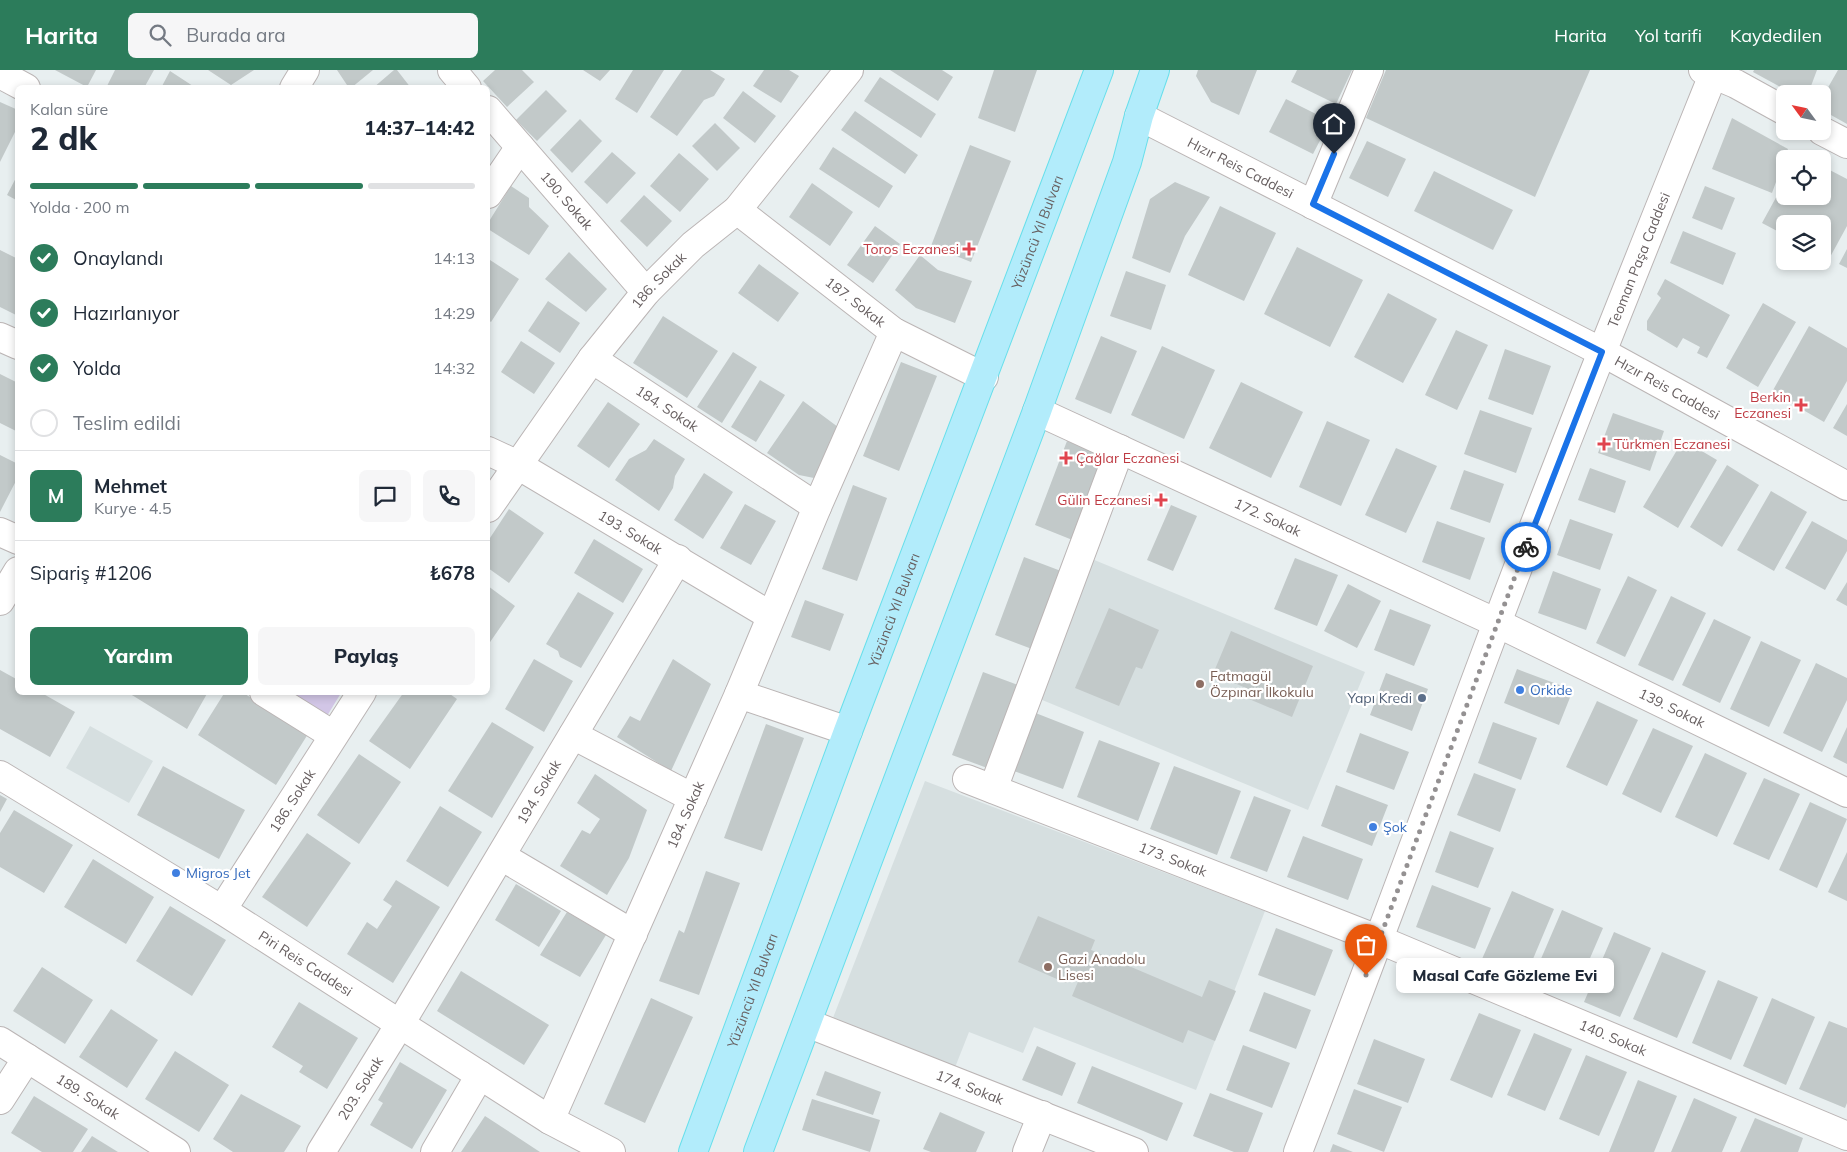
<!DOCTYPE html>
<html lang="tr">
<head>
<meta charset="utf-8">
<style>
	:root { --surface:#fff; --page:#f6f6f7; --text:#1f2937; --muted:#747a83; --line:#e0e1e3; --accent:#2c7c5b }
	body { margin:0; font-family:Mulish,sans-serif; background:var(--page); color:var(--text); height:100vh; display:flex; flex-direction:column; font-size:19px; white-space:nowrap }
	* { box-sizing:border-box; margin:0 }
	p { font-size:16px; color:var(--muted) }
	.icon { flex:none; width:28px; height:28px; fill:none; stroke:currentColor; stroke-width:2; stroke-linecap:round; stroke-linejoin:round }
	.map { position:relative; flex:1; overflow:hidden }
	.side { position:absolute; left:15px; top:15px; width:475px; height:610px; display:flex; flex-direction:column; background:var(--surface); border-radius:8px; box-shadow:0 2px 8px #0003 }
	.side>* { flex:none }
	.needle { width:32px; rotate:303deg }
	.controls { position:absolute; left:1776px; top:15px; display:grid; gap:10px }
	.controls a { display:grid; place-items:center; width:55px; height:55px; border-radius:8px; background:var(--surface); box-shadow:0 2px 8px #0003; font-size:25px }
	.pin { position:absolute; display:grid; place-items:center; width:42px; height:42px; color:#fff; margin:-51px -21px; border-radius:50% 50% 50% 0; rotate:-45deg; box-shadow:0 0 5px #0007 }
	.pin .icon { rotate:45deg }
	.courier { position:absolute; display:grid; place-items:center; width:50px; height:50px; margin:-25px; border:4px solid #1a73e8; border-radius:50%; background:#fff; color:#222; box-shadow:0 1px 6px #0007 }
	.bubble { position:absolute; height:35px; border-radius:8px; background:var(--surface); box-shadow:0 2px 8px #0003; font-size:16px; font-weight:800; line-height:35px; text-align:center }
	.head em { font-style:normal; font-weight:800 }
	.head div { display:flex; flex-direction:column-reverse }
	.head { display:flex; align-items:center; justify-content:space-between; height:85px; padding:0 15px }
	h1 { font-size:32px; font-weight:800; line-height:38px }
	.bar { display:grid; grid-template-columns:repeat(4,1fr); gap:8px 5px; align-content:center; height:60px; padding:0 15px }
	.bar i { height:6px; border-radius:4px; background:var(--line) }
	.bar .current { background:var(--accent) }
	.bar p { grid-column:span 4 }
	.line { display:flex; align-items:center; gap:12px; padding:0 15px; border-top:1px solid var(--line) }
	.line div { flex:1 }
	.round { display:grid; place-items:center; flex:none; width:52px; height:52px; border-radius:8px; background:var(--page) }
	ol { padding:0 15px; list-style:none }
	li { display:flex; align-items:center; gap:15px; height:55px }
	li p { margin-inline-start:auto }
	li .icon { padding:5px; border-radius:50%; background:var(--accent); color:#fff; stroke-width:4 }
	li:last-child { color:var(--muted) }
	li i { width:28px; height:28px; border:2px solid var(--line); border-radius:50% }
	.button { display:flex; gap:10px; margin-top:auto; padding:10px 15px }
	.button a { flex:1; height:58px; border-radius:8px; background:var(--accent); color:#fff; font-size:20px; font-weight:800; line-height:58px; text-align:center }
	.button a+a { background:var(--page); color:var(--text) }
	header { display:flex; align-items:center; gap:30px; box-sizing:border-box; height:70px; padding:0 25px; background:var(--accent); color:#fff }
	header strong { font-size:24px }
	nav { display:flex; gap:28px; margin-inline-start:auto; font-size:18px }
	.search { width:350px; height:45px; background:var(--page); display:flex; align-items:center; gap:12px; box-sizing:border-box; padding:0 18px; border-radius:8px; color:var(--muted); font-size:19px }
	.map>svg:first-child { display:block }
	.education { fill:#d6dfe0 }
	.green { fill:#d2c6e6 }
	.building { fill:#c2c9c9 }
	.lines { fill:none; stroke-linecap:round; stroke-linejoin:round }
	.minor-casing { stroke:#bbb5b5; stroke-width:30 }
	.major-casing { stroke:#67dfeb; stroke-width:30 }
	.minor { stroke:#fff; stroke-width:28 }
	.major { stroke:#b2ecfb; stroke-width:28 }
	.done { stroke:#949192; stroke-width:5; stroke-dasharray:0 9 }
	.route { stroke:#1a73e8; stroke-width:6 }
	.health-dot { fill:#e0444e; stroke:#fff; stroke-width:2 }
	.education-dot { fill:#8d6e63; stroke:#fff; stroke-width:2 }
	.shop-dot { fill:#3f7fe0; stroke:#fff; stroke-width:2 }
	.service-dot { fill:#5c6f8a; stroke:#fff; stroke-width:2 }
	.labels { text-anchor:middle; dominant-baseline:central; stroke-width:4.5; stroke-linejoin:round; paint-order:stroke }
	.street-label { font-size:14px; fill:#675f60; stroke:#fff }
	.health-label { font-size:14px; fill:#be3a42; stroke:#fff; text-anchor:end }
	.education-label { font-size:14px; fill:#785e54; stroke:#fff; text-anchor:start }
	.shop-label { font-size:14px; fill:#366cbe; stroke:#fff; text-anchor:start }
	.service-label { font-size:14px; fill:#4e5e75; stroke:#fff; text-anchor:end }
</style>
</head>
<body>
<header>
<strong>Harita</strong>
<div class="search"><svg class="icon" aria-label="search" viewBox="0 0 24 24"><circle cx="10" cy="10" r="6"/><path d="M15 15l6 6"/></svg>Burada ara</div>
<nav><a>Harita</a><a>Yol tarifi</a><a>Kaydedilen</a></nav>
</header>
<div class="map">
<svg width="1847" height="1082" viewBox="0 0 1847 1082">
	<rect width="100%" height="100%" fill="#e8eff0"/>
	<path class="education" d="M1092,489L1365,602L1308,740L1035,627Z
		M90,656L153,691L129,733L66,698Z
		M925,711L1265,841L1196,1020L1034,957L1023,983L969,962L954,1000L831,953Z"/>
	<path class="green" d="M289,623H341L327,646Z"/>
	<path class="building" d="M55,0H96L87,17Z
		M115,0H154L144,18H106Z
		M208,0H254L231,15Z
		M337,0H373L351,18H349Z
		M394,0H397L411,18H373Z
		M495,0H522L534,12L507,37L483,11Z
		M583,0H610L600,11Z
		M633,0H664L637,43L615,29Z
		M682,0H710L725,9L714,26L704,30L677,66L650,47Z
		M764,0H789L799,6L781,33L753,16Z
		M890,0H942L953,7L938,31Z
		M994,0H1037L1015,62L978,48Z
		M1198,0H1257L1239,45L1211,32L1196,6Z
		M1297,0H1352L1336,34L1291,12Z
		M1386,0H1590L1535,127L1366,48Z
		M1754,0H1817L1808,24H1793L1753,2Z
		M1838,0H1847V54L1822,40V28Z
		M170,1L196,18H161Z
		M880,7L936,44L921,68L864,31Z
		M546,20L567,41L537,71L516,50Z
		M743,21L776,46L755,73L723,48Z
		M1286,29L1330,51L1313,84L1269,62Z
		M0,32L18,40V56L0,92Z
		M855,41L918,85L905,104L841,60Z
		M1732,48L1788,79L1772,123L1712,99Z
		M580,49L602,71L572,103L550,80Z
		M715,53L740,78L717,101L692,76Z
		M1367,71L1406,89L1388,127L1349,108Z
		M970,75L1011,91L971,192L931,176Z
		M833,77L893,116L879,138L819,99Z
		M612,82L636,103L607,134L584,112Z
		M679,83L709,109L680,142L650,116Z
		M1822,96L1847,109V156L1829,189L1822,186V154H1785V165L1762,153L1785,111V126H1822Z
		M1434,101L1513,140L1493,180L1414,141Z
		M18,104V131L7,125Z
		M1175,112L1210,127L1185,166L1170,203L1132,188L1150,129Z
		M812,113L853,142L830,176L789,147Z
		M511,116L529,128V137L549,156L529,185L488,159V153Z
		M1705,116L1735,128L1722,160L1692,148Z
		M644,125L672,151L647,177L620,151Z
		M1220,136L1276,163L1244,231L1188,205Z
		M875,156L900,174L873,213L847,195Z
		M1683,161L1736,183L1723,215L1670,193Z
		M1297,177L1363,210L1330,277L1264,244Z
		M1847,179V198L1839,194Z
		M0,180L18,189V246L0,237Z
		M569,182L607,219L586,242L545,209Z
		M920,185L938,200L972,211L955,253L916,238L895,220Z
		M490,190L519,209L491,252L488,250V194Z
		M759,194L799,223L778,252L738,223Z
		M1126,201L1166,215L1151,260L1110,246Z
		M1665,209L1730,245L1707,288L1697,283L1700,277L1683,268L1677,278L1647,260V251L1661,228L1657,224Z
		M1388,223L1437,249L1403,313L1354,287Z
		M548,231L580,253L560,283L528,261Z
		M1763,233L1796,252L1758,317L1726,298Z
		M663,246L718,281L687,328L633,293Z
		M1809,256L1847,278V311L1824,352L1772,322Z
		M1456,260L1488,275L1457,340L1425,325Z
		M1101,266L1137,281L1111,344L1075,329Z
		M521,271L555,293L534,324L501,302Z
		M1162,276L1215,300L1184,369L1131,345Z
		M1505,279L1551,296L1533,345L1488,329Z
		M733,282L757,297L722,353L697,337Z
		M901,292L937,306L899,401L863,386Z
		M0,304L18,313V362L0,353Z
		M760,310L785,325L756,372L731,357Z
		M1241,312L1303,342L1271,408L1209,378Z
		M803,331L838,357L819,409L799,405L767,383Z
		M608,332L640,354L609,398L577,376Z
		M1847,334V366L1833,358Z
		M1480,340L1532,358L1516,403L1464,384Z
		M1613,343L1664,361L1650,401L1598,383Z
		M1327,351L1370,370L1341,436L1299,417Z
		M654,369L685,389L675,406L673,418L659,441L615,410L629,389L646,380Z
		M1683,370L1717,390L1678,458L1643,437Z
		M1067,371L1107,387L1075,471L1035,455Z
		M1396,378L1437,396L1406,463L1365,445Z
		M0,385L18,394V407L0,442Z
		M1727,395L1759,415L1722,477L1690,457Z
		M1590,398L1626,411L1615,443L1578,430Z
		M1464,400L1504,414L1490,453L1450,439Z
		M704,403L733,422L703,469L674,450Z
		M853,415L887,428L857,511L822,499Z
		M1771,421L1807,442L1774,501L1737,480Z
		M745,434L776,451L751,495L720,478Z
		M1171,435L1197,446L1173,501L1147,490Z
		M509,439L544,463L509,513L488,498V471Z
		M1570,449L1613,464L1600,500L1557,485Z
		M1437,451L1485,468L1470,510L1422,492Z
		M1812,451L1847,470V481L1825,520L1785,498Z
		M594,469L643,499L623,533L574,503Z
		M1024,487L1061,501L1032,579L995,565Z
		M1295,488L1338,505L1317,556L1274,539Z
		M1553,501L1601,519L1586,560L1538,543Z
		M1628,506L1657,520L1625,587L1596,573Z
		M1847,512V536L1836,530Z
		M1348,514L1381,531L1357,578L1324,561Z
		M488,516L515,536L488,575Z
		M578,522L614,543L581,598L560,587L558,581L546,574Z
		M1671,526L1706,543L1673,611L1638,595Z
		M805,530L844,544L830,581L791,567Z
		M1109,538L1159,560L1142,599L1136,597L1119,636L1075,618Z
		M1390,539L1431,555L1414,596L1374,580Z
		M1714,549L1751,567L1720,633L1682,615Z
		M1231,561L1313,596L1292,647L1249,629L1253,621L1213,604Z
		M1761,571L1801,590L1769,657L1730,639Z
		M534,589L573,611L544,662L505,639Z
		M673,589L711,614L671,701L617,667L630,646L640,651Z
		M1816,593L1847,608V630L1822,682L1783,663Z
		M1517,599L1573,620L1559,655L1504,633Z
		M0,600L18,610V622H40L75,642L50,687L0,659Z
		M983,602L1021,616L990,699L952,685Z
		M1386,603L1428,619L1412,661L1370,645Z
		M127,622H208L187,659Z
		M225,622H242L308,664L276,715L198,665Z
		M404,622H447L457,629L410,699L369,671Z
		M1597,631L1638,650L1607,716L1566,697Z
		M1033,642L1084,662L1063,719L1011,700Z
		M492,652L534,677L492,748L448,721Z
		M1493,652L1537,668L1521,710L1478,693Z
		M766,654L804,668L762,781L724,768Z
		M1847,657V694L1833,687Z
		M1653,658L1693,676L1661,743L1622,724Z
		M1360,663L1409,682L1394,720L1346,702Z
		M1099,670L1160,693L1138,751L1077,727Z
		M1705,683L1747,703L1717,767L1675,747Z
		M359,684L401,712L359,774L317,745Z
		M163,696L245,740L219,789L137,745Z
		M1174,696L1241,721L1217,785L1150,759Z
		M1474,703L1516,719L1500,762L1457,745Z
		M595,704L647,740L629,788L607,825L560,796L582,760L590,764L600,749L577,733Z
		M1764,708L1800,724L1769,790L1733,774Z
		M1336,715L1388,735L1372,776L1321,756Z
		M0,725L7,729L0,742Z
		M1254,726L1291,740L1267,802L1230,788Z
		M1810,732L1847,749L1817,818L1779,800Z
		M440,736L482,762L448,817L406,791Z
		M14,740L73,775L44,823L0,797V763Z
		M1450,761L1494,778L1478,818L1435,802Z
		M307,763L351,793L307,857L262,827Z
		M1303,766L1363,789L1348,830L1287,807Z
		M1847,782V831L1828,822Z
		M93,789L154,827L126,874L64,837Z
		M706,801L740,813L699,925L659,911L679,860L684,863Z
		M396,810L440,837L393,913L347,884L367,852L377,859L392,836L383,830Z
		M516,814L561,841L539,877L495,850Z
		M1432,815L1491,838L1475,879L1416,857Z
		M1512,821L1554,839L1525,908L1482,889Z
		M170,836L226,870L192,926L136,891Z
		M1562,840L1603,858L1575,923L1534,905Z
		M567,842L606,865L580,907L540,885Z
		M1038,846L1095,870L1091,880L1202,927L1209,910L1236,921L1215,971L1188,960L1183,973L1072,926L1080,907L1071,902L1066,913L1018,892Z
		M1276,858L1333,880L1315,926L1258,905Z
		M1614,862L1651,878L1620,947L1584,932Z
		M1662,882L1706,901L1677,968L1633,949Z
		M42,897L93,930L65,974L13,941Z
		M461,901L549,955L524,995L437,941Z
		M1718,910L1758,927L1731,990L1692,973Z
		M1264,922L1311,940L1296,979L1249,961Z
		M651,928L693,947L645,1053L604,1034Z
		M1772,928L1815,947L1786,1015L1743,996Z
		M299,932L358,968L327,1019L299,1002L303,996L272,977Z
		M111,939L158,970L127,1018L79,987Z
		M1479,943L1521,960L1492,1028L1450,1010Z
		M1829,951L1847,958V1033L1845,1038L1799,1019Z
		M1534,963L1572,979L1545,1041L1507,1025Z
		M1374,969L1425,989L1408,1033L1357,1014Z
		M1243,975L1290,993L1272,1038L1226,1020Z
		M1037,976L1076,993L1062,1026L1022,1010Z
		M175,981L229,1015L199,1062L145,1029Z
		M1586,985L1627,1002L1599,1066L1559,1049Z
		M400,992L447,1020L412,1079L370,1055L383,1033L378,1030Z
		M1092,996L1183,1033L1167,1071L1077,1033Z
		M825,1001L881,1022L873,1045L816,1025Z
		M1638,1010L1677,1026L1654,1082H1609Z
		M1354,1019L1402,1037L1384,1082L1337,1064Z
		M1210,1023L1263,1043L1248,1082H1234L1193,1066Z
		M241,1024L301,1056L284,1082H233L213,1069Z
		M34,1026L88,1059L73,1082H42L11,1063Z
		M1694,1028L1737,1047L1722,1082H1671Z
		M812,1029L880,1050L870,1082L802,1060Z
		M940,1042L985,1062L976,1082H931L923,1079Z
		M485,1046L540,1082H461Z
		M1755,1048L1803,1068L1798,1082H1740Z
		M92,1066L118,1082H81Z
		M1333,1074L1353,1082H1330Z"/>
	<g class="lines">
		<g class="minor-casing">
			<g id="minor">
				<path d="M452,0L467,18"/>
				<path d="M1703,0L1736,14L1785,41"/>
				<path d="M0,4L26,18"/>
				<path d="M294,18L305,0"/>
				<path id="s1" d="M488,40L646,222"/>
				<path id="s2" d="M1139,46L1602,282L1847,416"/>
				<path d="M1822,61L1847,74"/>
				<path d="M488,124L520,77"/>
				<path d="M1313,135L1369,0"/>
				<path id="s3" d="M737,140L894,262L984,307"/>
				<path d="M0,267L18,275"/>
				<path id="s4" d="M592,289L817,437"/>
				<path id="s5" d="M1037,341L1497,553L1847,723"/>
				<path id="s6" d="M488,381L516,394L771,546"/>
				<path id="s7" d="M488,438L592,289L646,222L693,175L737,140L849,0"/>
				<path d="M0,462L18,470"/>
				<path d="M0,531L18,501"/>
				<path d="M264,622L333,665"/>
				<path d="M739,624L848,661"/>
				<path d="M573,665L693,728"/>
				<path id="s8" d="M0,705L222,840L550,1050L611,1082"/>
				<path id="s9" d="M967,709L1380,870L1847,1066"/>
				<path d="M993,719L1120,379"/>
				<path d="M501,786L633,864"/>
				<path id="s10" d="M222,840L362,622"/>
				<path id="s11" d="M807,953L1134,1082"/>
				<path id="s12" d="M0,971L176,1082"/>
				<path d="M0,1030L27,988"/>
				<path id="s13" d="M550,1050L739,624L817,437L894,262"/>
				<path id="s14" d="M321,1082L400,954L678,489"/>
				<path d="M435,1082L480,1005"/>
				<path d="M1027,1082L1042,1045"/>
				<path id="s15" d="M1298,1082C1366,906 1431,729 1497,553C1567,367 1641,184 1715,0"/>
			</g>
		</g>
		<g class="major-casing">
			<g id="major">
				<path id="s16" d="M693,1082L848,661L1099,0"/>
				<path d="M758,1082L1037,341L1127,92L1139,46L1155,0"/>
			</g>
		</g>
		<use href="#minor" class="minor"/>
		<use href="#major" class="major"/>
	</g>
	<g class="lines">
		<path class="done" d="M1366,905L1526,477"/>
		<path class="route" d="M1334,84L1313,134L1602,282L1526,477"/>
	</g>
	<g class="health-dot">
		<path d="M966.5 171.5h5v5h5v5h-5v5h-5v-5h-5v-5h5z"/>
		<path d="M1798.5 327.5h5v5h5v5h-5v5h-5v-5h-5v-5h5z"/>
		<path d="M1601.5 366.5h5v5h5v5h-5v5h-5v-5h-5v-5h5z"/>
		<path d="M1063.5 380.5h5v5h5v5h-5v5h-5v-5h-5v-5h5z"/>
		<path d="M1158.5 422.5h5v5h5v5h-5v5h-5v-5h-5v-5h5z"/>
	</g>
	<g class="education-dot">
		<circle cx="1200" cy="614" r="5"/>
		<circle cx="1048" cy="897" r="5"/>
	</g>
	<g class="shop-dot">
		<circle cx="1520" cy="620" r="5"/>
		<circle cx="1373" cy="757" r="5"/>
		<circle cx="176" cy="803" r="5"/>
	</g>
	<circle class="service-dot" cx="1422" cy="628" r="5"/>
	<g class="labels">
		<g class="street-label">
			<text stroke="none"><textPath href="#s2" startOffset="114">Hızır Reis Caddesi</textPath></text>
			<text stroke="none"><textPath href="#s1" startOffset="120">190. Sokak</textPath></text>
			<text stroke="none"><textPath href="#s16" startOffset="982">Yüzüncü Yıl Bulvarı</textPath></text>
			<text stroke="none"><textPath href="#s15" startOffset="955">Teoman Paşa Caddesi</textPath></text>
			<text stroke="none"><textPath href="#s7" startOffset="285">186. Sokak</textPath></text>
			<text stroke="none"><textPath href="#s3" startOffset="150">187. Sokak</textPath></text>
			<text stroke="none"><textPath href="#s2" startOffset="594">Hızır Reis Caddesi</textPath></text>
			<text stroke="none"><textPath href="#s4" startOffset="90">184. Sokak</textPath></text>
			<text stroke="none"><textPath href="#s5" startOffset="254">172. Sokak</textPath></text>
			<text stroke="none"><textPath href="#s6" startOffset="164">193. Sokak</textPath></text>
			<text stroke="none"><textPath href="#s16" startOffset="578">Yüzüncü Yıl Bulvarı</textPath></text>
			<text stroke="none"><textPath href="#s5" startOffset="701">139. Sokak</textPath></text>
			<text stroke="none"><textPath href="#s14" startOffset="421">194. Sokak</textPath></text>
			<text stroke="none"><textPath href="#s10" startOffset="130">186. Sokak</textPath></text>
			<text stroke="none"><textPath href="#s13" startOffset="334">184. Sokak</textPath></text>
			<text stroke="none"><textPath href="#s9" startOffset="221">173. Sokak</textPath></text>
			<text stroke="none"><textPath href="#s8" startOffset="359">Piri Reis Caddesi</textPath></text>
			<text stroke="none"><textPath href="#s16" startOffset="172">Yüzüncü Yıl Bulvarı</textPath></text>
			<text stroke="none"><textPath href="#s9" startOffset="696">140. Sokak</textPath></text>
			<text stroke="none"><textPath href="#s11" startOffset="175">174. Sokak</textPath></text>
			<text stroke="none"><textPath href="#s14" startOffset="75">203. Sokak</textPath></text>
			<text stroke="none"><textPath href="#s12" startOffset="104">189. Sokak</textPath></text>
		</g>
		<g class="health-label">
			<text x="959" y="179">Toros Eczanesi</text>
			<text x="1791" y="327">Berkin<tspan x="1791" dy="16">Eczanesi</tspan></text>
			<text x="1614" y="374" text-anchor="start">Türkmen Eczanesi</text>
			<text x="1076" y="388" text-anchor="start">Çağlar Eczanesi</text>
			<text x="1151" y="430">Gülin Eczanesi</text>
		</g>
		<g class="education-label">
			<text x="1210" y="606">Fatmagül<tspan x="1210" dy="16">Özpınar İlkokulu</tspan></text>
			<text x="1058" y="889">Gazi Anadolu<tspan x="1058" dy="16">Lisesi</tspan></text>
		</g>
		<g class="shop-label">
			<text x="1530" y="620">Orkide</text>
			<text x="1383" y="757">Şok</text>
			<text x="186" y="803">Migros Jet</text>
		</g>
		<g class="service-label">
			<text x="1412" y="628">Yapı Kredi</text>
		</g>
	</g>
</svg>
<div class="controls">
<a><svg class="needle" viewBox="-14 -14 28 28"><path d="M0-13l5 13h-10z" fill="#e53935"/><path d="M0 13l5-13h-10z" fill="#747a83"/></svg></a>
<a><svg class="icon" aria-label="locate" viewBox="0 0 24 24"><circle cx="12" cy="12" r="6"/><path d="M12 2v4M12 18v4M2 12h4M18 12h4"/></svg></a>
<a><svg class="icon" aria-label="layers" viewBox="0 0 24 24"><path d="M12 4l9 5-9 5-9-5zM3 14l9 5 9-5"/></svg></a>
</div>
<div class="pin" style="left:1366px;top:905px;background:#ea580c"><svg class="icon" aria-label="bag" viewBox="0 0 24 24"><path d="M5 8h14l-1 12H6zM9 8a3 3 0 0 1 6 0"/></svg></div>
<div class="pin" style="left:1334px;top:84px;background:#1f2937"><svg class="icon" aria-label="home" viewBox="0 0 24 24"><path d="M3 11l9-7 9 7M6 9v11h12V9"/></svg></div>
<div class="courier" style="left:1526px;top:477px"><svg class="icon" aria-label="bike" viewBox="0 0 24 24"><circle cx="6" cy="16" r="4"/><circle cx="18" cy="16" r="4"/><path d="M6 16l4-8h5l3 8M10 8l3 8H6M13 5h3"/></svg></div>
<div class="bubble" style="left:1396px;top:888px;width:218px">Masal Cafe Gözleme Evi</div>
<section class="side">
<div class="head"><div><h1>2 dk</h1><p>Kalan süre</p></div><em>14:37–14:42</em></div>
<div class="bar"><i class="current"></i><i class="current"></i><i class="current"></i><i></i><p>Yolda · 200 m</p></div>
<ol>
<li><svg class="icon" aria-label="check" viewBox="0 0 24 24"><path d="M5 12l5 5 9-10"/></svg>Onaylandı<p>14:13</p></li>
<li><svg class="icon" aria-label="check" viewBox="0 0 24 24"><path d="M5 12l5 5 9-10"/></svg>Hazırlanıyor<p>14:29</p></li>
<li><svg class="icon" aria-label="check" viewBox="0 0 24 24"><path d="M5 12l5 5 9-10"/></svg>Yolda<p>14:32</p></li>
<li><i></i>Teslim edildi</li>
</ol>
<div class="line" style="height:90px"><b class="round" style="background:var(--accent);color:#fff">M</b><div><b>Mehmet</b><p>Kurye · 4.5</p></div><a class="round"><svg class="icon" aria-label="chat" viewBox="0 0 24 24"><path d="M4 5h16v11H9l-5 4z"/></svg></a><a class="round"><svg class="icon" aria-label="phone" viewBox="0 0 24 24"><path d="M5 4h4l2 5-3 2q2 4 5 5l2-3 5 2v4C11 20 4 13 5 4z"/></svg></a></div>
<div class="line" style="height:65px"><div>Sipariş #1206</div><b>₺678</b></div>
<div class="button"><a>Yardım</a><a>Paylaş</a></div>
</section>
</div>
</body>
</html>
